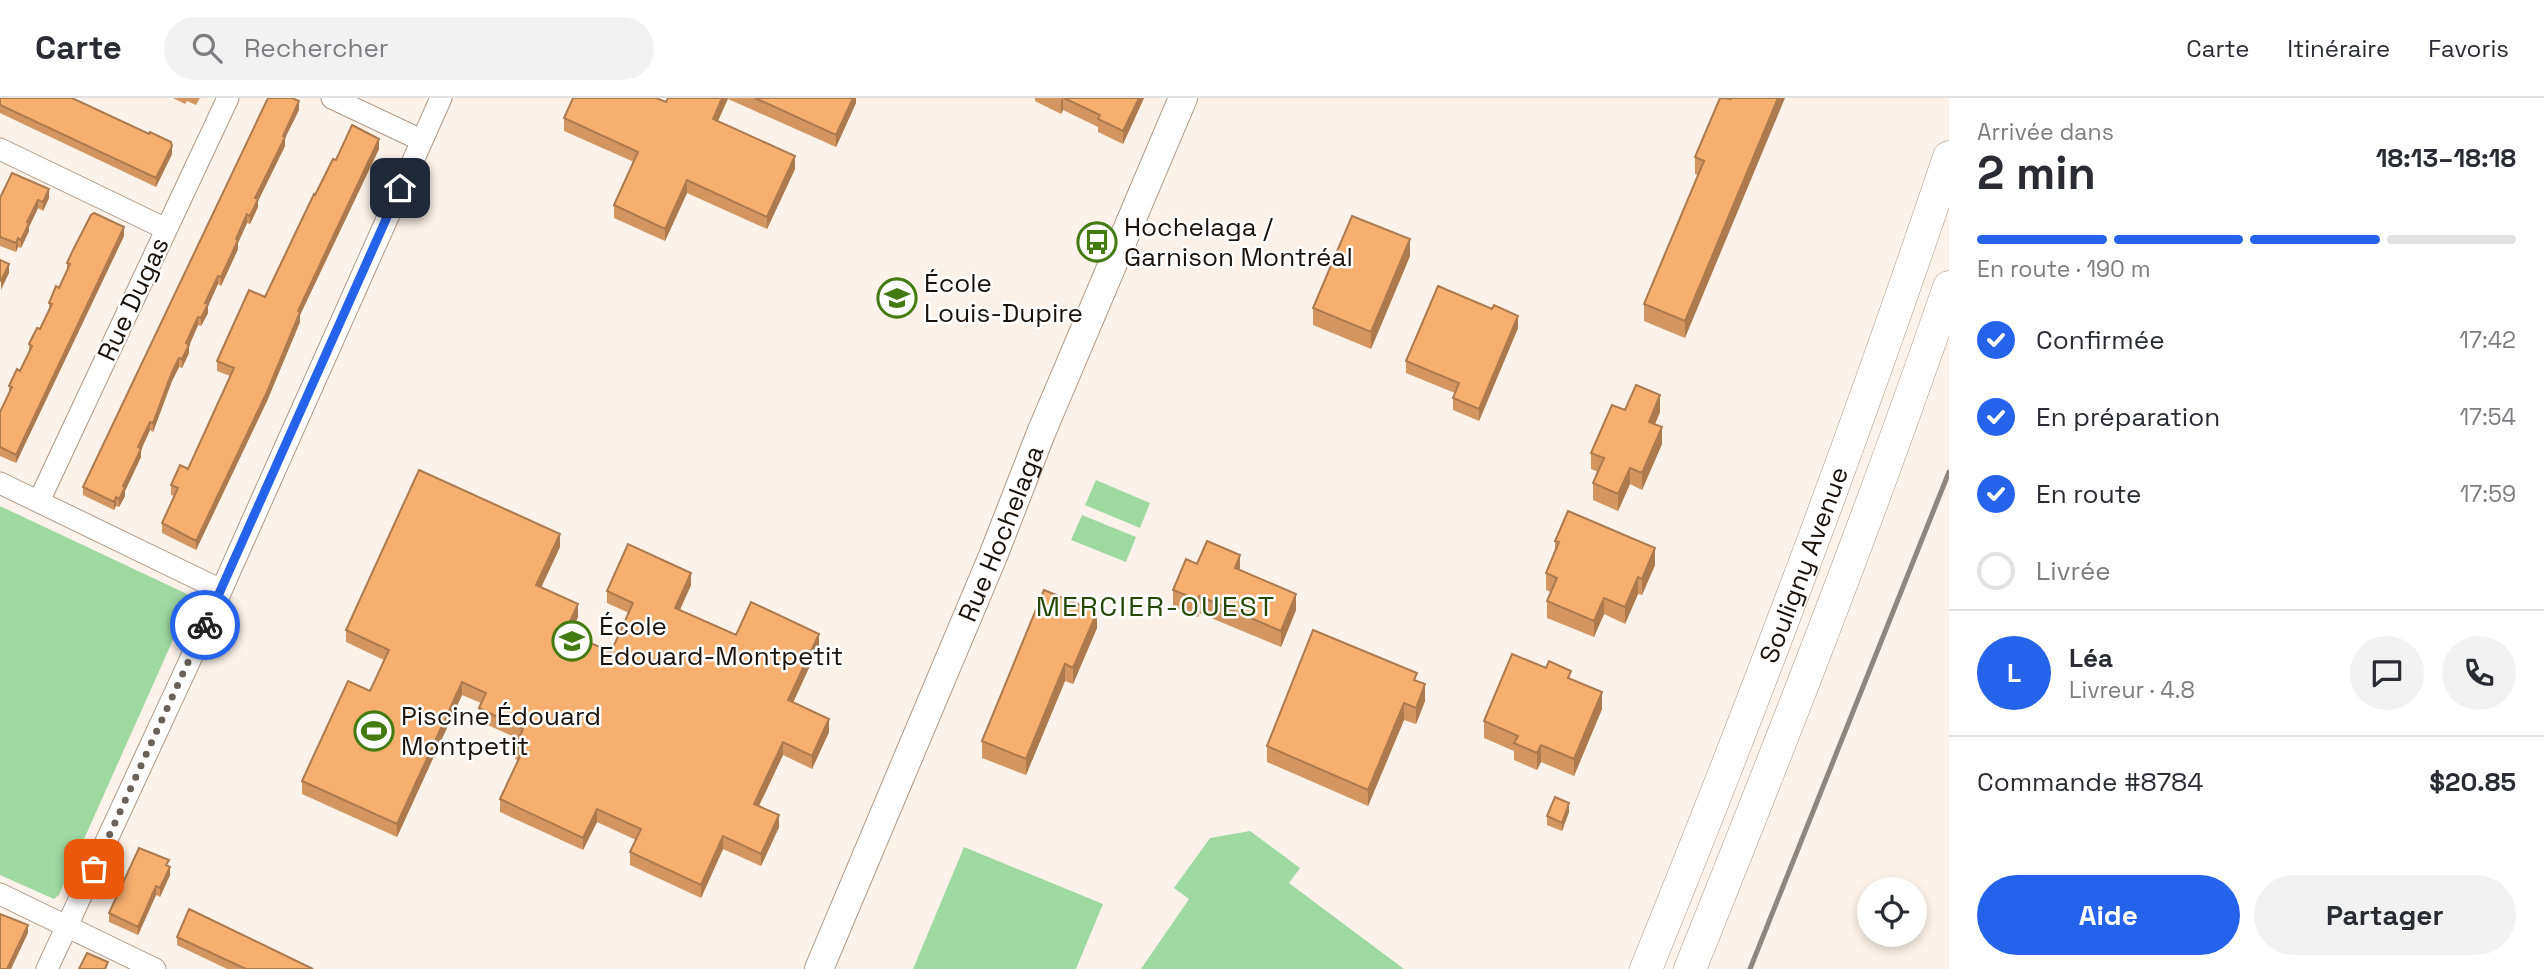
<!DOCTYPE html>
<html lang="fr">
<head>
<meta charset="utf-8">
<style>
	:root { --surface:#fff; --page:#f2f2f3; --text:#2b2b33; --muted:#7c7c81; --line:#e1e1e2; --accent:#2563eb }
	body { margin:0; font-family:"Space Grotesk",sans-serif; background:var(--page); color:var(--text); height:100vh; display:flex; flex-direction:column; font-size:26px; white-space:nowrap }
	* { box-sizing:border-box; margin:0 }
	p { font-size:23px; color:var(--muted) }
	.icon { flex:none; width:38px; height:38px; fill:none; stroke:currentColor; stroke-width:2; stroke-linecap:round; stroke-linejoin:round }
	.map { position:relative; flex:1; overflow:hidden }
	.drawer { display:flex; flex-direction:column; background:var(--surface); width:595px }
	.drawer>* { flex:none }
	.buttons { position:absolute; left:1857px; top:779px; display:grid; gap:14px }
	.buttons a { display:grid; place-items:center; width:70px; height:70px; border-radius:50%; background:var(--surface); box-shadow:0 4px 10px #0003; font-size:35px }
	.pin { position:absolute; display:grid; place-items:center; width:60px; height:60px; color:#fff; margin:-30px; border-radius:14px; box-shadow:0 4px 10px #0006 }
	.courier { position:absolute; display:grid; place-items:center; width:70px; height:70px; margin:-35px; border:5px solid #2563eb; border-radius:50%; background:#fff; color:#222; box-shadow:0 2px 9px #0007 }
	.summary em { font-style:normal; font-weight:600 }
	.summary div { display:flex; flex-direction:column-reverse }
	.summary { display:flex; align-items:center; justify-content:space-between; height:119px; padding:0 28px }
	h1 { font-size:46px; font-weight:600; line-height:52px }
	.bar { display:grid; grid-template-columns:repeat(4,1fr); gap:10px 7px; align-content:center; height:84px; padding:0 28px }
	.bar i { height:9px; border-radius:5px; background:var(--line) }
	.bar .current { background:var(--accent) }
	.bar p { grid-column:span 4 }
	.line { display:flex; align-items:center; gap:18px; padding:0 28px; border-top:2px solid var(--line) }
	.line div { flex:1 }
	.round { display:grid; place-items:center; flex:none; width:74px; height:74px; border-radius:37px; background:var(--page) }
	ol { padding:0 28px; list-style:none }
	li { display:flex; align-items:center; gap:21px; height:77px }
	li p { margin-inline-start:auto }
	li .icon { padding:7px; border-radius:50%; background:var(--accent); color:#fff; stroke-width:4 }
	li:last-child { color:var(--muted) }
	li i { width:38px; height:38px; border:4px solid var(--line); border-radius:50% }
	.cta { display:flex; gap:14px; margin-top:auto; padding:14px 28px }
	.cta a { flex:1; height:80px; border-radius:42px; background:var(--accent); color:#fff; font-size:28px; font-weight:600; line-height:80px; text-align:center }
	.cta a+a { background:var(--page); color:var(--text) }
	header { display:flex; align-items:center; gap:42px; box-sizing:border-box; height:98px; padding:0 35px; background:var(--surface); border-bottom:2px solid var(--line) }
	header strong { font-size:33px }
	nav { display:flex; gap:38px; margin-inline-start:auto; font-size:24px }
	.search { width:490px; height:63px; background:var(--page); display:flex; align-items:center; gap:18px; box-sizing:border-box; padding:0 24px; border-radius:38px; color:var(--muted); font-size:26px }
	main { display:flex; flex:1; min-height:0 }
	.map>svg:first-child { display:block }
	.green { fill:#9fd9a2 }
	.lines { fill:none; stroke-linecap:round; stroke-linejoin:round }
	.minor-casing { stroke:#b09885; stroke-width:23 }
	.major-casing { stroke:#b09885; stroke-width:30 }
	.highway-casing { stroke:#b09885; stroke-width:33 }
	.minor { stroke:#fff; stroke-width:21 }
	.major { stroke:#fff; stroke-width:28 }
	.highway { stroke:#fff; stroke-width:32 }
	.rail { stroke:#8f867e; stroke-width:5 }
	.wall { fill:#d49660 }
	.shaded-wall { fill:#ad7a4e }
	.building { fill:#f7af70; stroke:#ad7a4e; stroke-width:2 }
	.done { stroke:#6a6159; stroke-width:7; stroke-dasharray:0 12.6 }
	.route { stroke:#2563eb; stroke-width:9 }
	.labels { text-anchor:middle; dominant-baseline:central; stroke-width:5; stroke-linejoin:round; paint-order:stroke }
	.poi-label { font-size:26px; fill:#1b130b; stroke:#fff; text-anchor:start }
	.street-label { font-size:26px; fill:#1b130b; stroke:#fff }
	.neighbourhood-label { font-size:28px; letter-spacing:2px; fill:#244704; stroke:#fff }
</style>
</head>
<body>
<header>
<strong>Carte</strong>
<div class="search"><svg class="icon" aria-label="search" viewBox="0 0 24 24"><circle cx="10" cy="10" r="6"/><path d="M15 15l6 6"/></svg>Rechercher</div>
<nav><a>Carte</a><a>Itinéraire</a><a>Favoris</a></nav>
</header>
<main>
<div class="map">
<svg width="1949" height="871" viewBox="0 0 1949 871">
	<rect width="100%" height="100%" fill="#fcf2e9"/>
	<path class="green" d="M1096,382L1150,405L1140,430L1085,407Z
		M0,408L187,496L190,504L59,797L54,801L0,777Z
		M1082,417L1136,439L1126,464L1071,442Z
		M1250,733L1300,770L1289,785L1404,871H1141L1189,801L1174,790L1210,740Z
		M964,749L1103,806L1076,871H913Z"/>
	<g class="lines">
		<g class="minor-casing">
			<path id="minor" d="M332,0L421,42
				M0,51L166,131
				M0,385L221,492
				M39,403L228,0
				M0,796L155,871
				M47,871L192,558L441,0"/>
		</g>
		<g class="major-casing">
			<g id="major">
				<path id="s1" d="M819,871L993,458L1041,335L1183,0"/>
			</g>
		</g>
		<g class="highway-casing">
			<g id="highway">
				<path id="s2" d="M1646,871C1755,603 1857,333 1949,59"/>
				<path d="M1690,871C1781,645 1870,419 1949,189"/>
			</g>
		</g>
		<use href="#minor" class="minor"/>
		<use href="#major" class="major"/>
		<use href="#highway" class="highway"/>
		<path class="rail" d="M1750,871L1949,374"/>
	</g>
	<path class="wall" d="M0,0L172,56L156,89L0,15Z
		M173,0H200L196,7L187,3L185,6Z
		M668,0H856V5L836,49L728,1L718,23L795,71L767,131L687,95L665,143L614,120V107L634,64L564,33V20L666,4Z
		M1035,0H1144L1123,46L1098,34V29L1063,12L1061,16L1035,3Z
		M1720,0L1685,240L1644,223V206L1698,77L1695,76V59Z
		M299,12L285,40V48L258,103V109L250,126L247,125L238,145V151L233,162L221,188L218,186L208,208V215L201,228L198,227L189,248V255L182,270L179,269L172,283L153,334L150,332L141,352V359L125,393V398L119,409L116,408L114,412L83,397V389Z
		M379,51L300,217V224L267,303L196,452L162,435V425L174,398L171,397V387L188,371L230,278L217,273V263L265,199L315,97L336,62Z
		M0,100H49L43,113L38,110L29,129V133L21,150L18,149L16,154L0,148Z
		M124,138L16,365L0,358V314L9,295V288L20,273L29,254V246L40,231L49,211V205L59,190L67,172V165Z
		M1410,158L1371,251L1313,227V210Z
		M1518,230L1479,323L1453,312V300L1455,295L1406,275V263Z
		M1625,312L1660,314L1655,326L1662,346L1642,392L1630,386L1618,413L1593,402V385L1598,374L1591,371V355Z
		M1555,443L1655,467L1642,497L1638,496L1625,526L1604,516L1594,539L1547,520V503L1551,494L1546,492V475L1555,453Z
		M560,449L541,490L578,519L570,536L611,554L629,515L607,505V493L691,487L680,512L736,537L819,548L793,605L829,634L812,671L783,657L759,708L779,729L761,768L723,751L701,800L630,767V754L636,742L597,724L583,752L500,714V701L518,662L515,661V648L519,641L479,623V610L481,605L462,597L397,739L302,696V683L370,593L384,562L346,544V532Z
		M1197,466L1240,472L1296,512L1281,549L1199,515L1198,519L1173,509V492Z
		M1097,530L1073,586L1065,583L1026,677L982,660V643Z
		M1571,581L1602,611L1574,678L1541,664L1537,672L1514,662V653L1484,640V623Z
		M1417,583L1425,603L1416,626L1404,622L1368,708L1267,664V648Z
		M1569,714L1562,733L1547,727V718Z
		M169,768L170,777L160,799L156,797L138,837L109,824V815Z
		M177,839L313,871H227L177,847Z"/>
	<path class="shaded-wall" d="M722,0H728L713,34V21Z
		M853,0H856V5L836,49V37Z
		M1063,0V12L1061,16V3Z
		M1139,0H1144L1123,46V33Z
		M1778,0H1785L1685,240V223Z
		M299,3V12L285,40V48L258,103V109L250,126V118L255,100Z
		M379,41V51L300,217V224L267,303L196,452V443L298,213Z
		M172,48V56L156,89V80Z
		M795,58V71L767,131V119Z
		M687,82V95L665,143V131Z
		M49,91V100L43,113V104Z
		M38,102V110L29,129V133L21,150V142L27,124Z
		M247,116V125L238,145V151L221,188V179Z
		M124,129V138L16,365V357Z
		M18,140V149L16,154V145Z
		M1410,141V158L1371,251V234Z
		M9,166V175L1,192V183Z
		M218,178V186L208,208V215L201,228V220L205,205Z
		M1518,218V230L1479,323V311Z
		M198,219V227L189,248V255L182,270V261L186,245Z
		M179,260V269L172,283L153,334V325L172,274Z
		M1660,297V314L1649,340V324Z
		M150,324V332L141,352V359L125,393V398L119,409V401L123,388L138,349Z
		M1662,329V346L1642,392V375Z
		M1630,370V386L1618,413V396Z
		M116,399V408L114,412V404Z
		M560,436V449L536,500V487Z
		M1655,450V467L1642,497V481Z
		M1240,457V473L1235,470Z
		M691,475V487L675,522V510Z
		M1638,479V496L1625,526V509Z
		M1296,496V512L1281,549V533Z
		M1199,498V515L1198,519V502Z
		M1604,500V516L1594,539V523Z
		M578,506V519L565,546V534Z
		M1097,514V530L1073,586V570Z
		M819,536V548L788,615V602Z
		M1065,566V583L1026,677V661Z
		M462,584V597L397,739V726Z
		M1425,586V603L1416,626V610Z
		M1602,594V611L1574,678V661Z
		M1404,605V622L1368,708V692Z
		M829,621V634L812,671V658Z
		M783,644V657L754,718V706Z
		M1541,647V664L1537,672V655Z
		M1569,705V714L1562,733V725Z
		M597,711V724L583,752V740Z
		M779,717V729L761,768V756Z
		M723,738V751L701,800V787Z
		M170,769V777L160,799V790Z
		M156,788V797L138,837V829Z
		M28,827V835L11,871H7Z"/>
	<path class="building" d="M0,0H72L149,36L150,34L171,44L172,48L156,80L0,7Z
		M268,0H292L299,3L283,38L285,39L255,100L258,101L250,118L247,116L236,141L238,142L233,153L221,179L218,178L205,205L208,206L201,220L198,219L186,245L189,247L182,261L179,260L172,274L153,325L150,324L138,349L141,351L123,388L125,389L119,401L116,399L114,404L83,389Z
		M573,0H656L666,4L668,0H722L713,21L795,58L767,119L687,82L665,131L614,107L638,54L564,20Z
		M755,0H853L836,37Z
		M1064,0H1139L1123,33L1098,21L1100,17Z
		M1720,0L1731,1V0H1778L1685,223L1644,206L1704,63L1695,59Z
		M352,27L379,41L298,213L300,214L267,294L196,443L162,425L178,390L171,387L180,367L188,371L234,270L217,263L249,192L265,199L314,96L315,97L333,61L336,62Z
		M12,75L49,91L43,104L38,102L27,124L29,125L21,142L18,140L16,145L0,139V100Z
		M94,115L124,129L16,357L0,349V314L12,289L9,288L17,271L20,273L32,248L29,246L37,230L40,231L52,206L49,205L56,188L59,190L70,166L67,165L73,152L91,117Z
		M1352,118L1410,141L1371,234L1313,210Z
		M0,162L9,166L1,183L0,182Z
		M1438,188L1492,211L1494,207L1518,218L1479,311L1453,300L1459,285L1406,263Z
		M1636,287L1660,297L1649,324L1662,329L1642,375L1630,370L1618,396L1593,385L1604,360L1591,355L1612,307L1625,312Z
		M419,372L560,436L536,487L578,506L565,534L611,554L633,505L607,493L628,446L691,475L675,510L736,537L751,504L819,536L788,602L829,621L812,658L783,644L754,706L779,717L761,756L723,738L701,787L630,754L641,731L597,711L583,740L500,701L523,652L515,648L523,631L479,610L486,595L462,584L397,726L302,683L348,583L370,593L389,552L346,532Z
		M1568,413L1655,450L1642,481L1638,479L1625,509L1604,500L1594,523L1547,503L1557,480L1546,475L1559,444L1555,443Z
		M1207,443L1240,457L1235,470L1296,496L1281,533L1199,498L1198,502L1173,492L1186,461L1197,466Z
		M1044,492L1097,514L1073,570L1065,566L1026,661L982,643Z
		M1313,532L1417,575L1414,582L1425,586L1416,610L1404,605L1368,692L1267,648Z
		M1512,556L1546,570L1549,563L1571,573L1568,580L1602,594L1574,661L1541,647L1537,655L1514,645L1518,638L1484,623Z
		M1555,699L1569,705L1562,725L1547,718Z
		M139,750L169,762L166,767L170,769L160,790L156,788L138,829L109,815Z
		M189,811L313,871H246L177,839Z
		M0,816L28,827L7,871H0Z
		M87,855L108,864L105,871H79Z"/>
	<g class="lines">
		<path class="done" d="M94,771L205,527"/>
		<path class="route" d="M205,527L400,90"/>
	</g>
	<defs>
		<g id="bus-ring" transform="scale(2.0125)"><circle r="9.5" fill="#fff" stroke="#437b11" stroke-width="1.5"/><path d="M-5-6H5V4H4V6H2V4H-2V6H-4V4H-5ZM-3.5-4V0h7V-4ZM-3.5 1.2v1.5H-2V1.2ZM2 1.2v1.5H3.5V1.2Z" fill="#437b11"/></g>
		<g id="school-ring" transform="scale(2.0125)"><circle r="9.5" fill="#fff" stroke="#437b11" stroke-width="1.5"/><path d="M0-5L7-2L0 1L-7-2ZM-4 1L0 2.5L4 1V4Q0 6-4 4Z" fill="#437b11"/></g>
		<g id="stadium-ring" transform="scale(2.0125)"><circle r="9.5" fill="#fff" stroke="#437b11" stroke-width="1.5"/><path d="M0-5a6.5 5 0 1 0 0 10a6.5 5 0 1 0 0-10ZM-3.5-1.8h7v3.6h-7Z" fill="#437b11"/></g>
	</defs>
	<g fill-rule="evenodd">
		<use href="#bus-ring" x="1097" y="144"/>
		<use href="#school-ring" x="897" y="200"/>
		<use href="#school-ring" x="572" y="543"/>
		<use href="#stadium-ring" x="374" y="633"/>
	</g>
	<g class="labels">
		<g class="poi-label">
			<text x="1124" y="129">Hochelaga /<tspan x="1124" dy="30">Garnison Montréal</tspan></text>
			<text x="924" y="185">École<tspan x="924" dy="30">Louis-Dupire</tspan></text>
			<text x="599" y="528">École<tspan x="599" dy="30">Edouard-Montpetit</tspan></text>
			<text x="401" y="618">Piscine Édouard<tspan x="401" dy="30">Montpetit</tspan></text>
		</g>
		<g class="street-label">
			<text transform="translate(133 201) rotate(-65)">Rue Dugas</text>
			<text stroke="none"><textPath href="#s1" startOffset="472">Rue Hochelaga</textPath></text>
			<text stroke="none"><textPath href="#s2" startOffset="434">Souligny Avenue</textPath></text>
		</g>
		<g class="neighbourhood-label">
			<text x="1156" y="508">MERCIER-OUEST</text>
		</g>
	</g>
</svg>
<div class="buttons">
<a><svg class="icon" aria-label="locate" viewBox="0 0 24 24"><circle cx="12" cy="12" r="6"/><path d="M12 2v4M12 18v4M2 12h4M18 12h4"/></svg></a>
</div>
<div class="pin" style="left:94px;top:771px;background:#ea580c"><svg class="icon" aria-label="bag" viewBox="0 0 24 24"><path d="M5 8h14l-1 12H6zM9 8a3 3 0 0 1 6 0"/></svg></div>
<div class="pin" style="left:400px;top:90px;background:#1f2937"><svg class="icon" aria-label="home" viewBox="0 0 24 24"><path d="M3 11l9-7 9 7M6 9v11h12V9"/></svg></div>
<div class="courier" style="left:205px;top:527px"><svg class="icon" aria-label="bike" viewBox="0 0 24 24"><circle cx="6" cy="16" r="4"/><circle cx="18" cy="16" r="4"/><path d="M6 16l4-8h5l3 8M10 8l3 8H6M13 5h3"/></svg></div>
</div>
<section class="drawer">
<div class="summary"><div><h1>2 min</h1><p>Arrivée dans</p></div><em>18:13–18:18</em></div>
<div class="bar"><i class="current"></i><i class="current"></i><i class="current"></i><i></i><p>En route · 190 m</p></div>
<ol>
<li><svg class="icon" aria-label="check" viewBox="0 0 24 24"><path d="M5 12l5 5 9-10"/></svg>Confirmée<p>17:42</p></li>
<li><svg class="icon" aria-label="check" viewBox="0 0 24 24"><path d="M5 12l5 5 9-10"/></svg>En préparation<p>17:54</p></li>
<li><svg class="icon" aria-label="check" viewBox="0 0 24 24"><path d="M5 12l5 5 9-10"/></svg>En route<p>17:59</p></li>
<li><i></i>Livrée</li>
</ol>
<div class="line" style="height:126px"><b class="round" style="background:var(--accent);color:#fff">L</b><div><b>Léa</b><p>Livreur · 4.8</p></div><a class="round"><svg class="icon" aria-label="chat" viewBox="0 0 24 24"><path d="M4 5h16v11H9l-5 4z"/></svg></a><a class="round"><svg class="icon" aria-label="phone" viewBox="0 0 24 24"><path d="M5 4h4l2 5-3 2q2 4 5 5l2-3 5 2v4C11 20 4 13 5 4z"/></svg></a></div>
<div class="line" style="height:91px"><div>Commande #8784</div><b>$20.85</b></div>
<div class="cta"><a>Aide</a><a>Partager</a></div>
</section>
</main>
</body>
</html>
